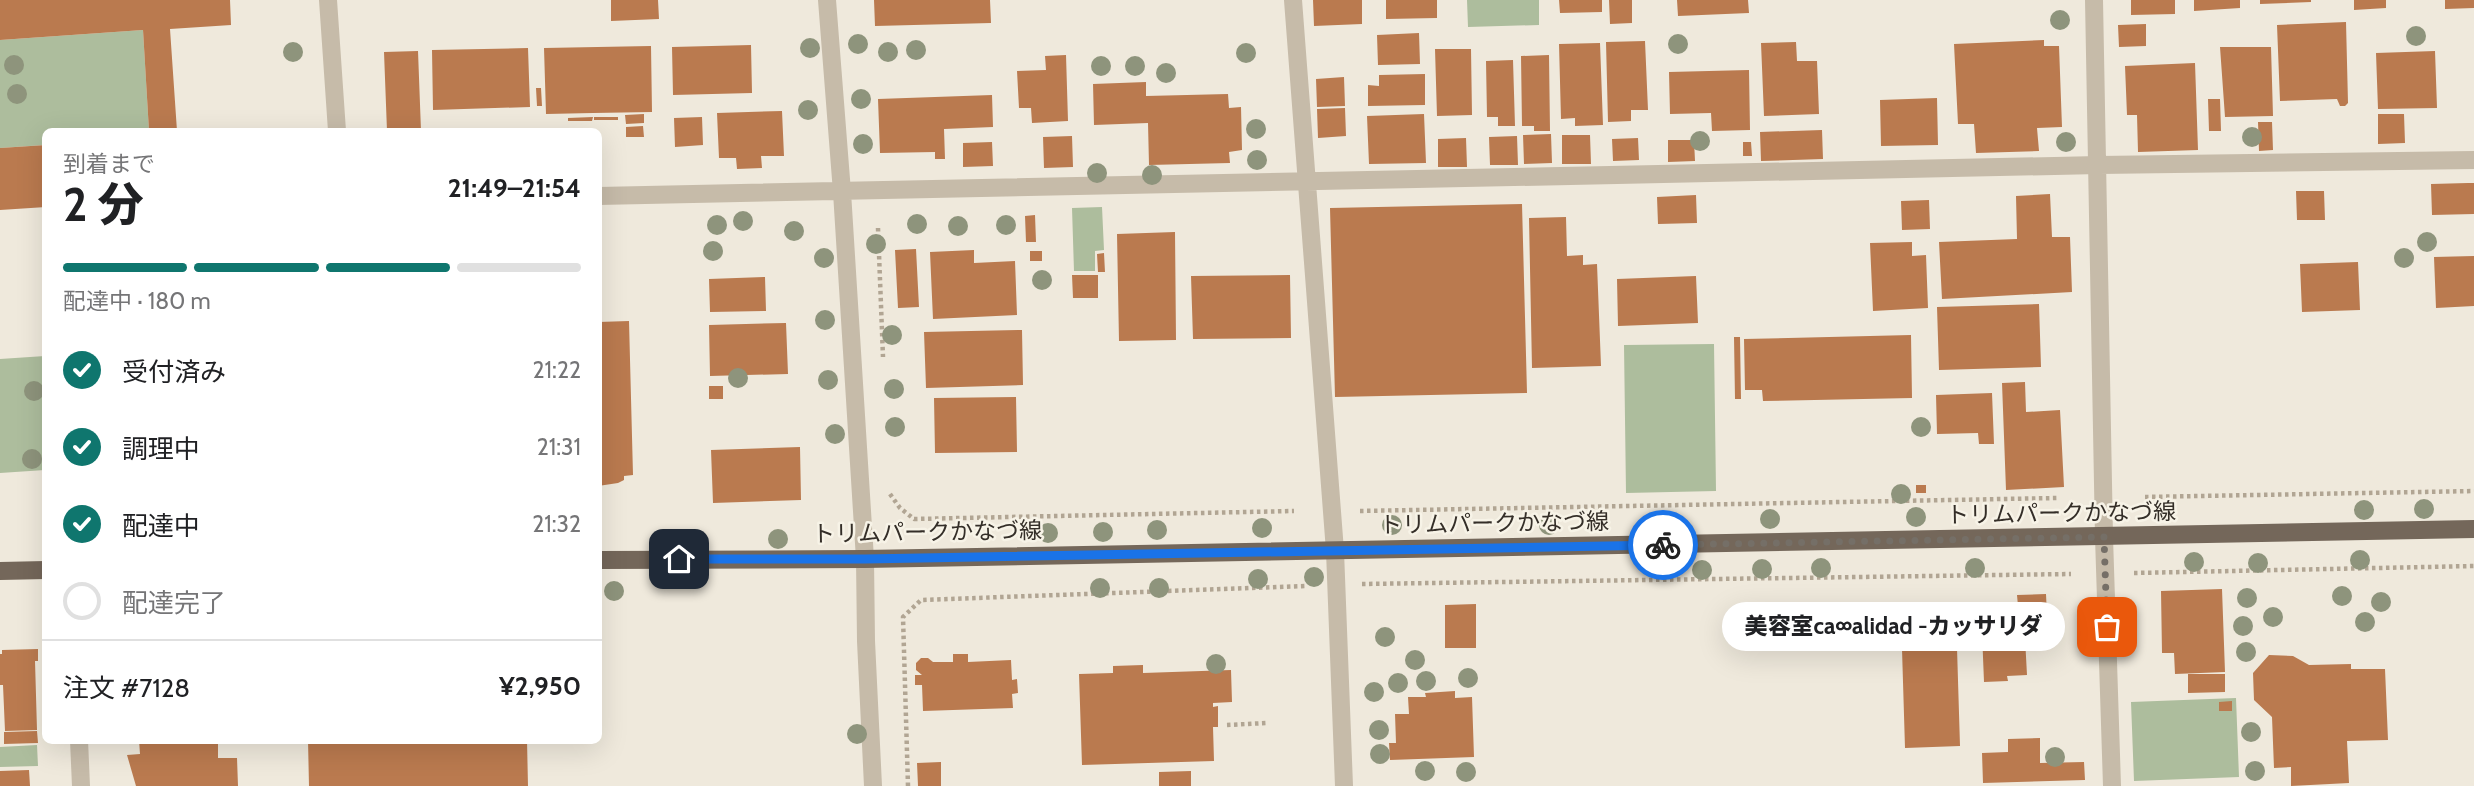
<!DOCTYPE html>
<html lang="ja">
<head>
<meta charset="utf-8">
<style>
	:root { --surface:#fff; --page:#f2f2f2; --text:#202124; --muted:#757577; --line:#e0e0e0; --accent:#0f766e }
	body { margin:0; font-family:Cabin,"Noto Sans JP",sans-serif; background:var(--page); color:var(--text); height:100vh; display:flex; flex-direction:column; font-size:26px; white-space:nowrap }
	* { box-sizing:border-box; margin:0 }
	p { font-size:23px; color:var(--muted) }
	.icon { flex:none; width:38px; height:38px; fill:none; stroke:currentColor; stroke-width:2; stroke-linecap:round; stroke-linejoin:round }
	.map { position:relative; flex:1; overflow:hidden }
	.details { position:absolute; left:42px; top:128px; width:560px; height:616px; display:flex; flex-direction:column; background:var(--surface); border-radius:10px; box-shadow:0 7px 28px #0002 }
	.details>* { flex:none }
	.pin { position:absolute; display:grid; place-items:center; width:60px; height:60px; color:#fff; margin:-30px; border-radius:14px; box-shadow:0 4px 10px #0006 }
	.courier { position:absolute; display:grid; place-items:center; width:70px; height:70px; margin:-35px; border:5px solid #1a73e8; border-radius:50%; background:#fff; color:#222; box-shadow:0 2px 9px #0007 }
	.bubble { position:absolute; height:49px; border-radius:24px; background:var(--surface); box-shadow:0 7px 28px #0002; font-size:23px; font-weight:800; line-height:49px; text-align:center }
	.summary em { font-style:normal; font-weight:800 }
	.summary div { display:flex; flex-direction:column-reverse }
	.summary { display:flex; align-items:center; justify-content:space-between; height:119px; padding:0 21px }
	h1 { font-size:46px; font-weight:800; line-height:52px }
	.bar { display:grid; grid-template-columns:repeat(4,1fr); gap:10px 7px; align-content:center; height:84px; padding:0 21px }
	.bar i { height:9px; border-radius:5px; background:var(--line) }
	.bar .on { background:var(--accent) }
	.bar p { grid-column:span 4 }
	.line { display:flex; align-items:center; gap:18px; padding:0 21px; border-top:2px solid var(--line) }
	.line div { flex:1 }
	ol { padding:0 21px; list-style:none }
	li { display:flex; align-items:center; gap:21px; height:77px }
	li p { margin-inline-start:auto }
	li .icon { padding:7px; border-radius:50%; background:var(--accent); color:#fff; stroke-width:4 }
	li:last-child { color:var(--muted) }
	li i { width:38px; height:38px; border:4px solid var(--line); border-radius:50% }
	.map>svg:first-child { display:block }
	.green { fill:#adbd9d }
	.building { fill:#ba7a4f }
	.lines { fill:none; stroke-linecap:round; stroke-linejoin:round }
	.path { stroke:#b1a593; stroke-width:4.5; stroke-dasharray:3.5 3.5; stroke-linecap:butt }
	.minor { stroke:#c6bba9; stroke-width:18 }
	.major { stroke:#74675a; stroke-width:18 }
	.tree { fill:#8e947c }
	.done { stroke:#756f67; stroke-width:7; stroke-dasharray:0 12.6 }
	.route { stroke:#1a73e8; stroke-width:9 }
	.labels { text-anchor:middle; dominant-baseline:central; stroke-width:5; stroke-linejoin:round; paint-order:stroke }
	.street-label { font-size:23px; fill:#342e28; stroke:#f7f3e7 }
</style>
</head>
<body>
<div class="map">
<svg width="2474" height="786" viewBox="0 0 2474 786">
	<rect width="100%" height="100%" fill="#efe9dc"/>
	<path class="green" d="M1467,0H1539V25L1468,27Z
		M143,30L149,131H46L45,145L0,148V40Z
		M1102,207L1104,250L1095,251V271H1074L1072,208Z
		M1714,344L1716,491L1626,493L1624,345Z
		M45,356V470L0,473V359Z
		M2236,698L2239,777L2134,781L2131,702Z
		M37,745L38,766L0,767V747Z"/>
	<path class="building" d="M0,0H230L231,25L170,29L177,131H149L143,30L0,40Z
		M611,0H658L659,19L611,21Z
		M874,0H990L991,23L875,26Z
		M1313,0H1362V24L1314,26Z
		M1386,0H1437V18L1386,19Z
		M1559,0H1602V12L1560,13Z
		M1609,0H1632V23L1610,24Z
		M1677,0H1748L1749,13L1678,16Z
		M2131,0H2175V14L2131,15Z
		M2194,0H2240V8L2194,11Z
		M2260,0H2311V2L2260,4Z
		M2354,0H2386V8L2354,10Z
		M2445,0H2474V8L2445,9Z
		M2346,22L2348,103L2345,106H2340L2337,99L2280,101L2277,25Z
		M2146,24V46L2119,47L2118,25Z
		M1419,33L1420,64L1378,65L1377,35Z
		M2044,40V46H2059L2062,127L2037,128L2039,151L1976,153L1974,124H1958L1954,44Z
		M1645,41L1648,110H1631V121L1608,122L1606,42Z
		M1796,42L1797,61H1817L1819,114L1764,116L1761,43Z
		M1600,43L1603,125L1575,126V118L1561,119L1559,44Z
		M751,45L752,93L673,95L672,47Z
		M651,46L652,112L593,113V110V113L546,114L544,48Z
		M2220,47H2271L2273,116L2225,117Z
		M528,48L530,107L433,110L432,50Z
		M1435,49H1471L1472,115L1437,116Z
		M418,51L421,131H387L384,52Z
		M2435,51L2437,108L2378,109L2376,53Z
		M1066,55L1068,121L1032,123L1031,108H1019L1017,71L1046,70L1045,56Z
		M1549,55L1550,131H1534V126H1522L1521,56Z
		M1513,60L1515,126H1498V117H1487L1486,61Z
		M2195,63L2198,150L2138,152L2137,115H2127L2125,66Z
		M1749,70L1750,130L1712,131L1711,113L1670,114L1669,72Z
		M1425,74V105L1368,106V85L1379,86V75Z
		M1344,77L1345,106L1317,107L1316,79Z
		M1146,82V96L1228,94L1229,108L1241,107L1242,150L1229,152L1230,163L1149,165L1148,123L1094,125L1093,84Z
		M536,88H541L542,106H537Z
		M992,95L993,127L944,129L945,159H935V152L880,153L878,99Z
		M1937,98L1938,145L1881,146L1880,100Z
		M2208,99H2220L2221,131H2209Z
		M1345,108L1346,136L1318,138L1317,109Z
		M782,111L784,156H761L762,168L737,169L736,158H719L717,113Z
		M644,114V123L626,124L625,115Z
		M1424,114L1426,163L1369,164L1367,116Z
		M2378,114H2404L2405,143L2378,144Z
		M593,117L592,121H568V118Z
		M594,117H618V120H594Z
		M702,117L703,145L675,147L674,118Z
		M2258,122H2272L2273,150L2259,151Z
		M643,126L644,137H626V127Z
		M1822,130L1823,159L1761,161L1760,132Z
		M1551,134L1552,163L1524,164L1523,135Z
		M1562,135H1590L1591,164H1562Z
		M1072,136L1073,167L1044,168L1043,137Z
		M1517,136L1518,165H1490L1489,137Z
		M1466,138L1467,167H1438V139Z
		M1638,138L1639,160L1613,161L1612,139Z
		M1668,140H1694L1695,161L1668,162Z
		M992,142L993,166L963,167V143Z
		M1743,142H1751L1752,156H1743Z
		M46,145V207L0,210V148Z
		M2468,183H2474V214L2432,215L2431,184Z
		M2296,191H2324L2325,220H2297Z
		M2050,194L2052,237H2070L2072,292L1942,299L1939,242L2017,239L2016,196Z
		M1696,195L1697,223L1658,224L1657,197Z
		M1929,200L1930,229L1902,230L1901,201Z
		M1522,204L1527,393L1335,397L1330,208Z
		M1035,215L1036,242H1026L1025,216Z
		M1566,217L1567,256L1583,255V265L1597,264L1601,366L1532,368L1529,218Z
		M1175,232L1176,340L1119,341L1117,234Z
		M1912,242V256L1926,255L1928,308L1873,311L1870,243Z
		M916,249L919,307L898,308L895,250Z
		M974,250V263L1015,261L1017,315L933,319L930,252Z
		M1030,251H1042V261H1030Z
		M1104,253L1105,272H1098L1097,254Z
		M2474,256V306L2436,308L2434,257Z
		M2358,262L2360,310L2302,312L2300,264Z
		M1072,275H1098V298H1073Z
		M1290,275L1291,338L1193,339L1191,276Z
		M1696,276L1698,323L1618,326L1617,279Z
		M765,277L766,311L710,312L709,279Z
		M2039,304L2041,367L1939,370L1937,307Z
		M629,321L633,475L624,476V480L618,483L598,486V322Z
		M786,323L788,374L710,376L709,325Z
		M1022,330L1023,385L926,388L924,332Z
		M1911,335L1912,398L1763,401L1762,390H1745L1744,339Z
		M1734,337H1740L1741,399H1735Z
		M2025,382L2026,412L2060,410L2064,487L2006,490L2002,383Z
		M709,386H723V399H709Z
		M1992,393L1994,444H1979L1978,433L1937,434L1936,395Z
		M1016,397L1017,452L935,453L934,398Z
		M800,447L801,500L713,503L711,450Z
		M1916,485H1926V493H1916Z
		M2222,589L2225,672L2175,674L2174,653H2162L2161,591Z
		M2046,594L2048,637L2025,638L2027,675L2007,676L2008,681L1984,682L1981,607L2018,606L2017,595Z
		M1476,604V648H1445V605Z
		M1956,615L1960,746L1905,748L1901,616Z
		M38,649V661H35L37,730L5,731L3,685H0V654H2V650Z
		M953,654H968V662L1011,660L1012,680L1017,679L1018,693L1012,694L1013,708L923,711L922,685H915V675H922L916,670V663L921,658H928L933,662H953Z
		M2269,655L2293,656L2309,665L2351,664V669H2385L2388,740L2347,741L2349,783L2291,786V767L2274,768L2272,717L2254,700L2253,673Z
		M1143,665V673L1231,670L1232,702L1213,703V707L1218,706V727H1213L1214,761L1082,765L1079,674L1113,673V666Z
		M2188,674H2225V692L2188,693Z
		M1455,691V698L1472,697L1474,757L1390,760L1389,743H1396L1395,714H1409L1408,697H1426L1425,693Z
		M2232,701V711H2219V702Z
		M37,731L38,743L4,744V732Z
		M2040,738V763L2084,762L2085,780L1983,783L1982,753L2008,752V739Z
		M139,740H218V758H237L238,786H136L127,755L140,754Z
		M308,740H527L528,786H309Z
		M941,762V786H918L917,763Z
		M29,770L30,786H0V771Z
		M1191,771V786H1159V772Z"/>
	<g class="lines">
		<path class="path" d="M878,228L883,357
			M890,494L900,508L914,519L1294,511
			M2145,497L2474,491
			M1360,511L2057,498
			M2134,573L2474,566
			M1362,584L2071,574
			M1227,725L1267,723
			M908,786L903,617L921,600L1305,586"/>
		<path class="minor" d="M328,0L337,131
			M827,0L842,192L865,559L866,641L873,786
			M1293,0L1335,551L1344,786
			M2094,0L2104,537L2112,786
			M598,196L2099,165L2474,160
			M79,740L81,786"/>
		<path class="major" d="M598,560L865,559L2474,529
			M0,571L46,570"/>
	</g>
	<g class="tree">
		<circle cx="2060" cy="20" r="10"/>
		<circle cx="2416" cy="36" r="10"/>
		<circle cx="858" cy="44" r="10"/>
		<circle cx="1678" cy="44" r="10"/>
		<circle cx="810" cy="48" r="10"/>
		<circle cx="916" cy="50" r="10"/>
		<circle cx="293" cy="52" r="10"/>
		<circle cx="888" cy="52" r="10"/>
		<circle cx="1246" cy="53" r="10"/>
		<circle cx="14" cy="65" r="10"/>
		<circle cx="1101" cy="66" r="10"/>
		<circle cx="1135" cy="66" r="10"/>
		<circle cx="1166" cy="73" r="10"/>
		<circle cx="17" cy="94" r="10"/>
		<circle cx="861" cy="99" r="10"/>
		<circle cx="808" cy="110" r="10"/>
		<circle cx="1256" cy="129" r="10"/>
		<circle cx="2252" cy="137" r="10"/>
		<circle cx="1700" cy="141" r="10"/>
		<circle cx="2066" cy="142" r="10"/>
		<circle cx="863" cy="144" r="10"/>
		<circle cx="1257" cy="160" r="10"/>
		<circle cx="1097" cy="173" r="10"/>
		<circle cx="1152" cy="175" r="10"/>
		<circle cx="743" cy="221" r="10"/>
		<circle cx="917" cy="224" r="10"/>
		<circle cx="717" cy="225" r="10"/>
		<circle cx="1006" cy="225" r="10"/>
		<circle cx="958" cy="226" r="10"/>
		<circle cx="794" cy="231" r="10"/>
		<circle cx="2427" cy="242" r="10"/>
		<circle cx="876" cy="244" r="10"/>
		<circle cx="713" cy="251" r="10"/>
		<circle cx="824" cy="258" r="10"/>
		<circle cx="2404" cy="258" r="10"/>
		<circle cx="1042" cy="280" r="10"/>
		<circle cx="825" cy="320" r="10"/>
		<circle cx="892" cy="335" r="10"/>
		<circle cx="738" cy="378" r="10"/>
		<circle cx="828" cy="380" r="10"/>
		<circle cx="894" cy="389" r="10"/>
		<circle cx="34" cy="391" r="10"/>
		<circle cx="895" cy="427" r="10"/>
		<circle cx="1921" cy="427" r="10"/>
		<circle cx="835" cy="434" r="10"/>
		<circle cx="32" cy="459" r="10"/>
		<circle cx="1901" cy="494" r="10"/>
		<circle cx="2424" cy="509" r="10"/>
		<circle cx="2364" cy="510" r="10"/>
		<circle cx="1916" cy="517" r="10"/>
		<circle cx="1770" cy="519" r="10"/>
		<circle cx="1392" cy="525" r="10"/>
		<circle cx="1549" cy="525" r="10"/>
		<circle cx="1262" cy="528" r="10"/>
		<circle cx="1157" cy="530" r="10"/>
		<circle cx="1103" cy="532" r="10"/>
		<circle cx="1048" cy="533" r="10"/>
		<circle cx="778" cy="539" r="10"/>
		<circle cx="672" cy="542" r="10"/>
		<circle cx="2360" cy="560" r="10"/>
		<circle cx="2194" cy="562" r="10"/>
		<circle cx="2258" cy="563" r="10"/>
		<circle cx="1821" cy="568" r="10"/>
		<circle cx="1975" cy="568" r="10"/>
		<circle cx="1762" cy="569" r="10"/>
		<circle cx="1702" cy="570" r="10"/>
		<circle cx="1314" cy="577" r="10"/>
		<circle cx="1258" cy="579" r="10"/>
		<circle cx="1100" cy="588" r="10"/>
		<circle cx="1159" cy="588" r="10"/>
		<circle cx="614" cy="591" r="10"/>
		<circle cx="2342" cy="596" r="10"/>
		<circle cx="2247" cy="598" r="10"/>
		<circle cx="2381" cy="602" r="10"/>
		<circle cx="2273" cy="617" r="10"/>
		<circle cx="2365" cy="622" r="10"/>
		<circle cx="2243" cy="626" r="10"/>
		<circle cx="1385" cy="637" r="10"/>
		<circle cx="2246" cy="652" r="10"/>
		<circle cx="1415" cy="660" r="10"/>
		<circle cx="1216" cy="664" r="10"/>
		<circle cx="1468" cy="678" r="10"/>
		<circle cx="1426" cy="681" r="10"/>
		<circle cx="1398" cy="683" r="10"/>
		<circle cx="1374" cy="692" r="10"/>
		<circle cx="1379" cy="730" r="10"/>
		<circle cx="2251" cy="732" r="10"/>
		<circle cx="857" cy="734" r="10"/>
		<circle cx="1380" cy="754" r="10"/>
		<circle cx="2055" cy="757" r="10"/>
		<circle cx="1425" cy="771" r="10"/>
		<circle cx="2255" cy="771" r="10"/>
		<circle cx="1466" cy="772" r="10"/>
	</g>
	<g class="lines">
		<path class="done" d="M1663,545L2104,537L2107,627"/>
		<path class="route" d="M679,559H865L1663,545"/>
	</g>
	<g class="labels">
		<g class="street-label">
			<text transform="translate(2061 513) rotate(-1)">トリムパークかなづ線</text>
			<text transform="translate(1494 523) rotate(-1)">トリムパークかなづ線</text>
			<text transform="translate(927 532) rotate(-1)">トリムパークかなづ線</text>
		</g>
	</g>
</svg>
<div class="pin" style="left:2107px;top:627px;background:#ea580c"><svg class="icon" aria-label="bag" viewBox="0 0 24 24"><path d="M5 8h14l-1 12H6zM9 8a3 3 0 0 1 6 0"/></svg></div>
<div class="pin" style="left:679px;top:559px;background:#1f2937"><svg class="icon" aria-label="home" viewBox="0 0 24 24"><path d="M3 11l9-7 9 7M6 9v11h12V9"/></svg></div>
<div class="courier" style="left:1663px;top:545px"><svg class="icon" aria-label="bike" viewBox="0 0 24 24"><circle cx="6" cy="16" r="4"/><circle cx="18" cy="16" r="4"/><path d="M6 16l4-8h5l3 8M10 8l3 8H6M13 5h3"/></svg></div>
<div class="bubble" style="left:1722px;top:602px;width:343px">美容室ca∞alidad -カッサリダ</div>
<section class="details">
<div class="summary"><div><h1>2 分</h1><p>到着まで</p></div><em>21:49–21:54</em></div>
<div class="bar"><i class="on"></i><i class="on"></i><i class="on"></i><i></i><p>配達中 · 180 m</p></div>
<ol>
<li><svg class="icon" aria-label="check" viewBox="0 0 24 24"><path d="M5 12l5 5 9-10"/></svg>受付済み<p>21:22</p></li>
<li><svg class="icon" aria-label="check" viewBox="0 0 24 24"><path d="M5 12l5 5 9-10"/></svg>調理中<p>21:31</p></li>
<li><svg class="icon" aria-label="check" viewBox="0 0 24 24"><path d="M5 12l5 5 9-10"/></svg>配達中<p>21:32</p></li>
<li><i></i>配達完了</li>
</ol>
<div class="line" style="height:91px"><div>注文 #7128</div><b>¥2,950</b></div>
</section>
</div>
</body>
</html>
